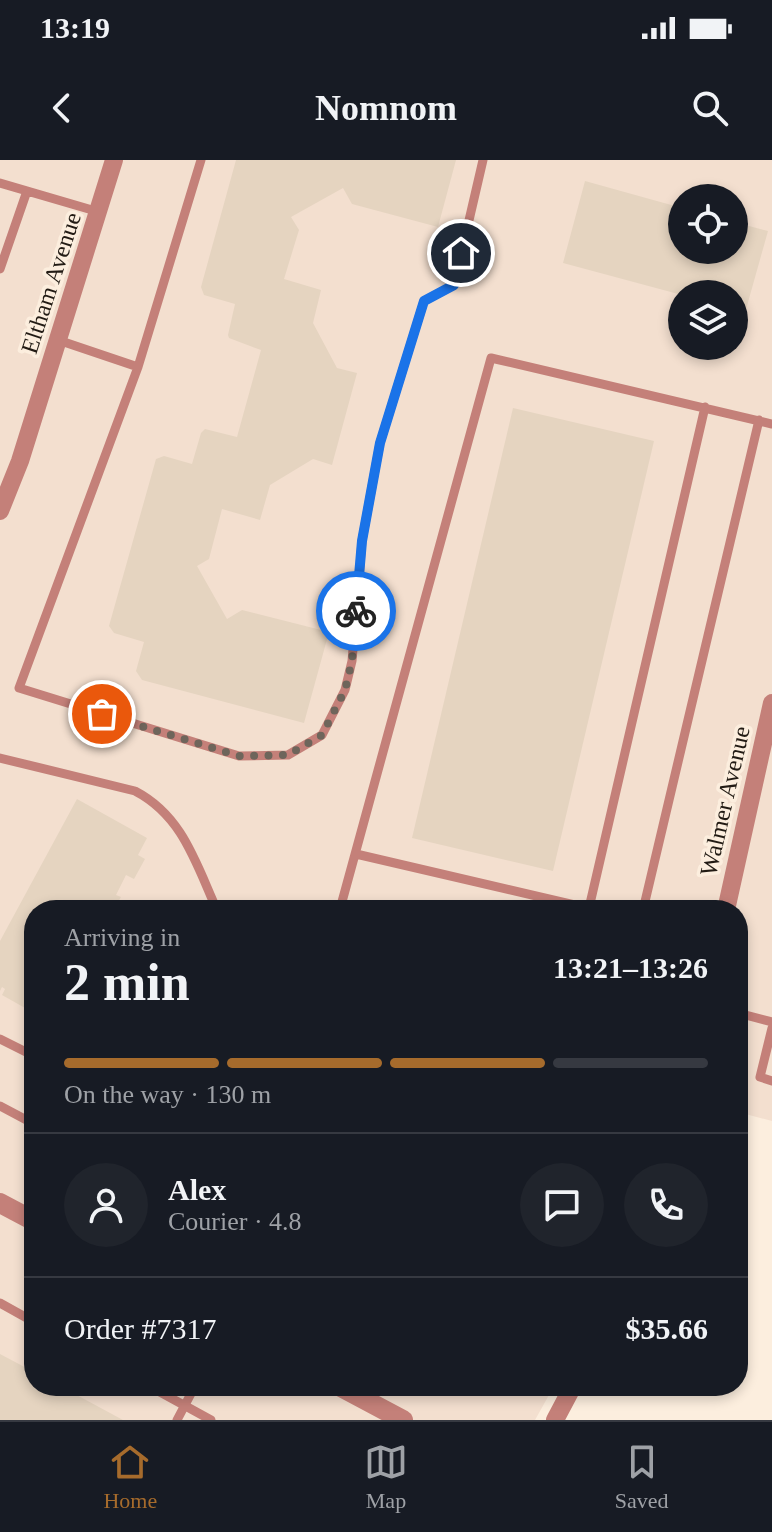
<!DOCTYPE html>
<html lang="en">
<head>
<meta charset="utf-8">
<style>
	:root { --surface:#171b24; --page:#20242c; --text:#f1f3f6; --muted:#9ea1a6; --line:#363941; --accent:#a66b2c }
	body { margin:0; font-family:Georgia,serif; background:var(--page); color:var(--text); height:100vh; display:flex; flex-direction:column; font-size:30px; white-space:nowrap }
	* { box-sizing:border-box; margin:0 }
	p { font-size:26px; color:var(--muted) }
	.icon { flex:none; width:44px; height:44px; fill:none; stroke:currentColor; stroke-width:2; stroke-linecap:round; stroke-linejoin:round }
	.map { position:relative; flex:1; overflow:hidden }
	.sheet { position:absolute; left:24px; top:740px; width:724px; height:496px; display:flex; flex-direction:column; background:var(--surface); border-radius:32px; box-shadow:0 4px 12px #0003 }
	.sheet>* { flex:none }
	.buttons { position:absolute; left:668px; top:24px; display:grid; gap:16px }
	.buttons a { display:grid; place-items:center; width:80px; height:80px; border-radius:50%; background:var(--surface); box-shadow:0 4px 12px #0003; font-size:40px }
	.pin { position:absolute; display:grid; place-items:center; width:68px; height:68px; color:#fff; margin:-34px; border:4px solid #fff; border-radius:50%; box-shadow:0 2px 8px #0007 }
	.courier { position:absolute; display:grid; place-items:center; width:80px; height:80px; margin:-40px; border:6px solid #1a73e8; border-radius:50%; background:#fff; color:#222; box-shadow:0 2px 10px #0007 }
	.head em { font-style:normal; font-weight:800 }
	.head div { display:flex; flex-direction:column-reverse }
	.head { display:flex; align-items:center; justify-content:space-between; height:136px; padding:0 40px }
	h1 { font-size:52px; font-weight:800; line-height:60px }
	.bar { display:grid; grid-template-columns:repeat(4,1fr); gap:12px 8px; align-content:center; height:96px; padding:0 40px }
	.bar i { height:10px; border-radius:6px; background:var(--line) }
	.bar .on { background:var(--accent) }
	.bar p { grid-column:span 4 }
	.line { display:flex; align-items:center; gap:20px; padding:0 40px; border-top:2px solid var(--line) }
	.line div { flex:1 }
	.round { display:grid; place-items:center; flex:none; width:84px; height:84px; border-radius:42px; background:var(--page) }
	.status { display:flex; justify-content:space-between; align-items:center; height:56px; padding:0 40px; background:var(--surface); direction:ltr }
	.status svg { height:22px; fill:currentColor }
	header { display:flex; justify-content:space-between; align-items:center; height:104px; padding:0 40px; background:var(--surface); font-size:36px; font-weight:800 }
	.tabs { display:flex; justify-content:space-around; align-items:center; height:112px; border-top:2px solid var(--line); background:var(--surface); font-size:22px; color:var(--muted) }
	.tabs a { display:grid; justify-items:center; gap:4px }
	.tabs .on { color:var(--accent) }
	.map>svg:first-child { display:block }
	.commercial { fill:#f3dfcf; fill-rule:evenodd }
	.building { fill:#e5d4c0 }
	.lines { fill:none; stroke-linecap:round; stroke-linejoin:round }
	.service { stroke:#c48079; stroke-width:9 }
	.minor { stroke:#c48079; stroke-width:18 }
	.tertiary { stroke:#c48079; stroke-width:20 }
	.done { stroke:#6e655b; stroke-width:8; stroke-dasharray:0 14.4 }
	.route { stroke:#1a73e8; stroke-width:10 }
	.labels { text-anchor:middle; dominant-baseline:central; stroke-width:7; stroke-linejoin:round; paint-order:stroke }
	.street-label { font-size:24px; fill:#221b14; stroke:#fceede }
</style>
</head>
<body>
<div class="status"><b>13:19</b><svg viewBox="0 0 49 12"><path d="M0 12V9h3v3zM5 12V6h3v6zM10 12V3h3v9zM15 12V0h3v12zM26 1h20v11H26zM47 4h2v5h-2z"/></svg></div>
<header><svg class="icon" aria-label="back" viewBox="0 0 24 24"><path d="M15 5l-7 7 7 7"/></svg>Nomnom<svg class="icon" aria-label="search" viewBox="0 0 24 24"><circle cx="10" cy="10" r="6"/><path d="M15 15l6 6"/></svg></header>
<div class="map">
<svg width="772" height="1260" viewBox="0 0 772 1260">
	<rect width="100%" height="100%" fill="#fceede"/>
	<path class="commercial" d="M0,0H772V961L738,952V750H34V1226H554L535,1260H0ZM682,38H734V90H682ZM682,134H734V186H682Z"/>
	<path class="building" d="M236,0H456L438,67L352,44L343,28L291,57L299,70L284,119L321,130L313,163L337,208L357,213L332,305L313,299L270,325L260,360L222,349L209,399L197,406L227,459L242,450L329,472L304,563L142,520L136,511L144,482L114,473L109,466L156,299L164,296L192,304L201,273L205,269L237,277L261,190L229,178L228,175L235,144L204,135L201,127Z
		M585,21L682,48V90H734V62L768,71L745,153L734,150V134L682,135L563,103Z
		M513,248L654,281L553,711L412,678Z
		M77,639L147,678L138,695L145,699L134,719L126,715L116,735L121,737L115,747L111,745L108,750H34V853L2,835L5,829L2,827L0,831V781Z
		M0,1194L34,1212V1226H60L123,1260H0Z"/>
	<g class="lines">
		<path class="service" d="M201,0L138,207L19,528L239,596L288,595L322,575L345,530L352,501L362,381L380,283L424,141L454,125L483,0
			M0,23L99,52
			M0,109L27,31
			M58,180L138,207
			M0,598L135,631C183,656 196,704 217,750
			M356,694L596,750
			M589,748L705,247
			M346,750L340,749L491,198L772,264
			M643,750L759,260
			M738,853L772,862
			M772,868L760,917L772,921
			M0,879L34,896
			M0,946L34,964
			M0,1143L34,1162
			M149,1226L211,1260
			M177,1260L195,1226"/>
		<path class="minor" d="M0,351L20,301L114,0
			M726,750L772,543
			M555,1260L573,1226"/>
		<path class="tertiary" d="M0,1043L34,1061
			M339,1226L403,1260"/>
	</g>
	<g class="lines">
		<path class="done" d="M102,554L239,596L288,595L322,575L345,530L352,501L356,451"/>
		<path class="route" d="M356,451L362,381L380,283L424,141L454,125L461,93"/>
	</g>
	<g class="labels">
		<g class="street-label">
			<text transform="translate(51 123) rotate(-72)">Eltham Avenue</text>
			<text transform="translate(725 641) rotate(-77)">Walmer Avenue</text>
		</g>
	</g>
</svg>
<div class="buttons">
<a><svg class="icon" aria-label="locate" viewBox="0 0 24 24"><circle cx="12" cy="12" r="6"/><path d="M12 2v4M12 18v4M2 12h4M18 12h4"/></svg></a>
<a><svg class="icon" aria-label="layers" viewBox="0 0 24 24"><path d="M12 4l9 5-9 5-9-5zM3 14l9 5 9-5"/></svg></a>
</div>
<div class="pin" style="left:102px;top:554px;background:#ea580c"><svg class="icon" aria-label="bag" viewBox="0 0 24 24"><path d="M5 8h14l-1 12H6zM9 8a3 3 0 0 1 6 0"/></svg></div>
<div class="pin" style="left:461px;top:93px;background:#1f2937"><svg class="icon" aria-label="home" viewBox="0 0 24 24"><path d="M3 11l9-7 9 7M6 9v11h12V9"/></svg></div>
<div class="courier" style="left:356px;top:451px"><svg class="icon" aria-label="bike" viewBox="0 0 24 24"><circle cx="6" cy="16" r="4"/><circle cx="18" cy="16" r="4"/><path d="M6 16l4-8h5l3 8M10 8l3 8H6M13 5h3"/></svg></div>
<section class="sheet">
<div class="head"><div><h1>2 min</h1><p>Arriving in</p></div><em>13:21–13:26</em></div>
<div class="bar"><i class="on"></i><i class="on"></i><i class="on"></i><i></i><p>On the way · 130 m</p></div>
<div class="line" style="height:144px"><a class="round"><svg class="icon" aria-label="person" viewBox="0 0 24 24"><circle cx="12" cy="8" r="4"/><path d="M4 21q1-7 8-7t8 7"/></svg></a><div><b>Alex</b><p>Courier · 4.8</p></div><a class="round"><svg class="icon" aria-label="chat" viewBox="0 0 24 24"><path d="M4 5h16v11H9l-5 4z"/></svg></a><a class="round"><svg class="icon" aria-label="phone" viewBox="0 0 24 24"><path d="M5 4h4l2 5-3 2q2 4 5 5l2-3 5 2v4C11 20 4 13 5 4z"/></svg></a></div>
<div class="line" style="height:104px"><div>Order #7317</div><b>$35.66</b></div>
</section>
</div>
<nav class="tabs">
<a class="on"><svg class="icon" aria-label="home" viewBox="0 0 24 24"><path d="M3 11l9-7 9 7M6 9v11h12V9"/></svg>Home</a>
<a><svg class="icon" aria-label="map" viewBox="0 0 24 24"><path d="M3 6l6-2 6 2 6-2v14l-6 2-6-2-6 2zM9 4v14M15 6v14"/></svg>Map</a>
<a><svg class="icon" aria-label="saved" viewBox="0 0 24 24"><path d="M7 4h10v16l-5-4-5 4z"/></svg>Saved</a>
</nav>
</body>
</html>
